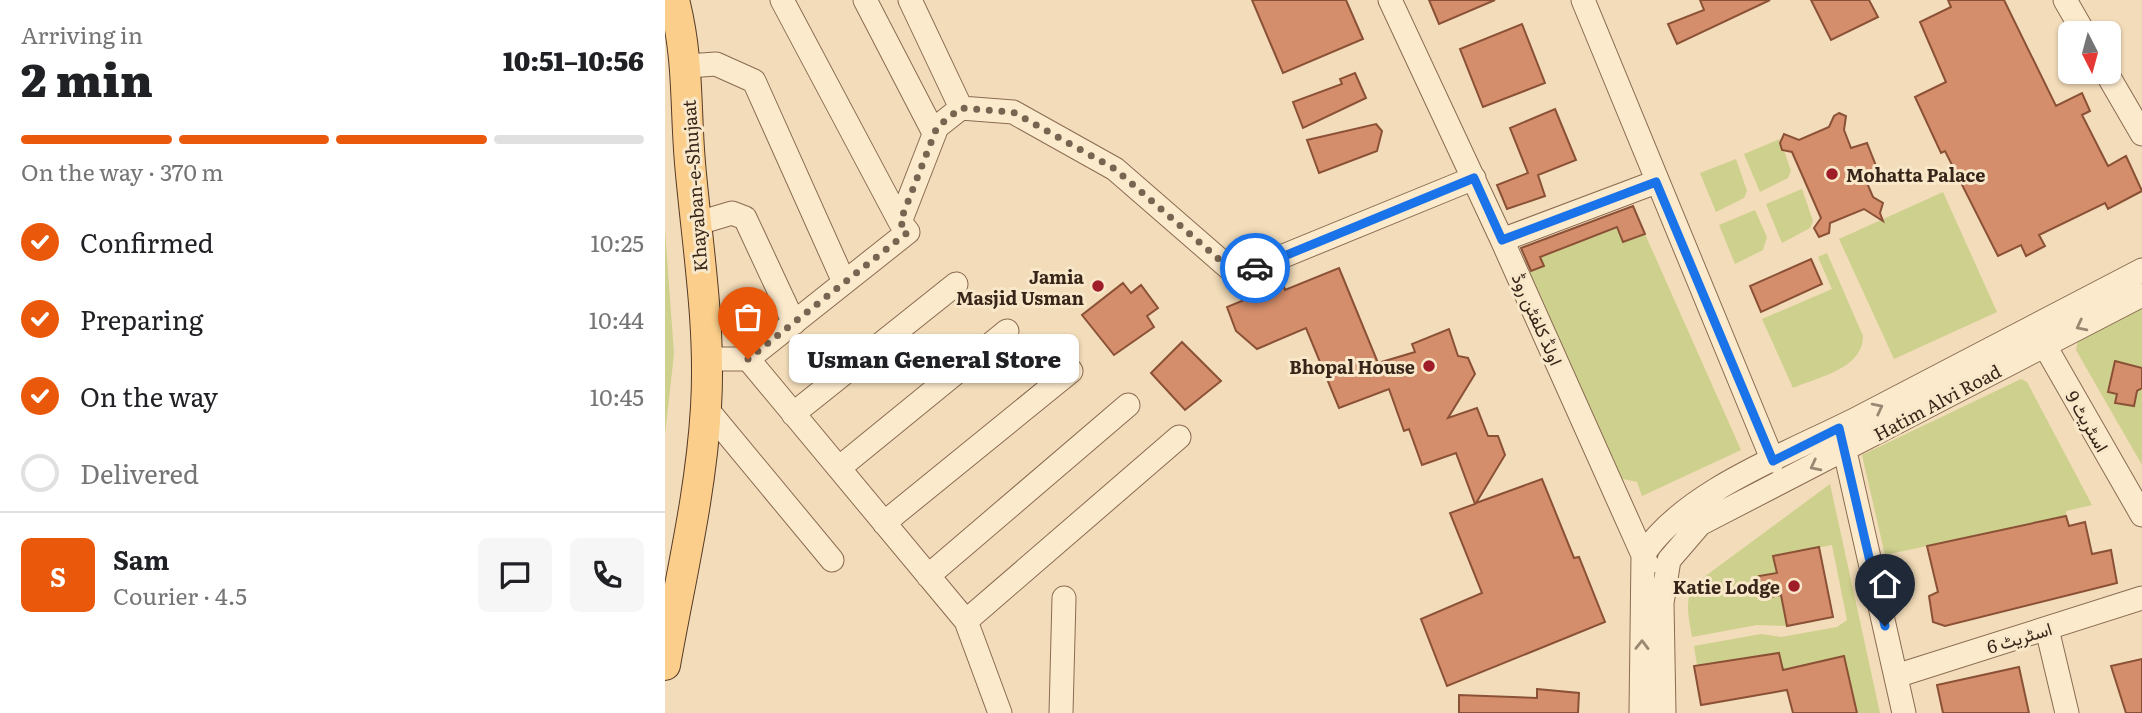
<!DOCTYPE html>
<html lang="en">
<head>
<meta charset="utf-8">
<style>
	:root { --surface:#fff; --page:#f6f6f6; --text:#202124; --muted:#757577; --line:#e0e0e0; --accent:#ea580c }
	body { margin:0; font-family:Literata,Vazirmatn,serif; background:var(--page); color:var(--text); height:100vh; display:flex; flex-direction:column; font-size:26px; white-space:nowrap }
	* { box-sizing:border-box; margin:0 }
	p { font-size:23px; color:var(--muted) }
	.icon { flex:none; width:38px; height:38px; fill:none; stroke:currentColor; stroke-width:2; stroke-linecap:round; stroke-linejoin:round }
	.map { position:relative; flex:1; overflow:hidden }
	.panel { display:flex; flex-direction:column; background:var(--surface); width:665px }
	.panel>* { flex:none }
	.needle { width:46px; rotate:174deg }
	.controls { position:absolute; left:1393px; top:21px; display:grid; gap:14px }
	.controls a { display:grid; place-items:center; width:63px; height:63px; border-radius:10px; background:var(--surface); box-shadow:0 2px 5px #0004; font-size:35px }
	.pin { position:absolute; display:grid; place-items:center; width:60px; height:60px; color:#fff; margin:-72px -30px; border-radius:50% 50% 50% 0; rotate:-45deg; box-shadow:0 0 7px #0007 }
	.pin .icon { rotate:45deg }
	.courier { position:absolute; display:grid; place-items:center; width:70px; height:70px; margin:-35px; border:5px solid #1a73e8; border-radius:50%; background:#fff; color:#222; box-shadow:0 2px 9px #0007 }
	.bubble { position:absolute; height:49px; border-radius:10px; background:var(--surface); box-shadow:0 2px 5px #0004; font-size:23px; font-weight:800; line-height:49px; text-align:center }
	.head em { font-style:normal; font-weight:800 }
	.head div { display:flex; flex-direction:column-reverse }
	.head { display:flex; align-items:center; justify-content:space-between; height:119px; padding:0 21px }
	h1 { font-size:46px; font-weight:800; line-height:52px }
	.bar { display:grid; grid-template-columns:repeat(4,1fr); gap:10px 7px; align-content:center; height:84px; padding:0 21px }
	.bar i { height:9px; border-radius:5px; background:var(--line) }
	.bar .on { background:var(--accent) }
	.bar p { grid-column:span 4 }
	.line { display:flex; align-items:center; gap:18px; padding:0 21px; border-top:2px solid var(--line) }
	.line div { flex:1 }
	.round { display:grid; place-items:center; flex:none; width:74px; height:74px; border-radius:10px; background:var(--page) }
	ol { padding:0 21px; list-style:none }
	li { display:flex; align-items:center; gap:21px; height:77px }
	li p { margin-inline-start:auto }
	li .icon { padding:7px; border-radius:50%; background:var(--accent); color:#fff; stroke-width:4 }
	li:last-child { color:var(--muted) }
	li i { width:38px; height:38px; border:4px solid var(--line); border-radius:50% }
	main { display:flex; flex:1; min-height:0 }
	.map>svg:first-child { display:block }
	.green { fill:#ced08d }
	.building { fill:#d48e6b; stroke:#8b5136; stroke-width:2 }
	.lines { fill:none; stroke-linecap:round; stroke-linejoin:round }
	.minor-casing { stroke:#8a6b52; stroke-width:25 }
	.major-casing { stroke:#563a28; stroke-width:32 }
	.minor { stroke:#fceacd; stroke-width:23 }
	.major { stroke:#fbcf8b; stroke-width:30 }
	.oneway { stroke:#9a8873 }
	.done { stroke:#786551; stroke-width:7; stroke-dasharray:0 12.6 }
	.route { stroke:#1a73e8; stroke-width:9 }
	.poi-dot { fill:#9e1d28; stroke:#f9e7c9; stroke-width:2.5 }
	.labels { text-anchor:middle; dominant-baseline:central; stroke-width:6; stroke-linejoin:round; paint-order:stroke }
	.poi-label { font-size:18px; font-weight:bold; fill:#372519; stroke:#f9e7c9; text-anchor:end }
	.street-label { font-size:18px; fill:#372519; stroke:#f9e7c9 }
</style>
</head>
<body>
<main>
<section class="panel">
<div class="head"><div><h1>2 min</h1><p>Arriving in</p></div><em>10:51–10:56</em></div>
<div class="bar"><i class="on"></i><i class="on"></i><i class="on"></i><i></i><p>On the way · 370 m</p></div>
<ol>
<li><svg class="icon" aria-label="check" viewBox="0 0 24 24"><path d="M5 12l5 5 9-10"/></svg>Confirmed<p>10:25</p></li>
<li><svg class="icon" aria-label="check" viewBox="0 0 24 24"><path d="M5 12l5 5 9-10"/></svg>Preparing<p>10:44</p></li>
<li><svg class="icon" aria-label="check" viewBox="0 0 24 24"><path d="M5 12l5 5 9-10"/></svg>On the way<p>10:45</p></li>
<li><i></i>Delivered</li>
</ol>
<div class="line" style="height:126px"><b class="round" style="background:var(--accent);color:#fff">S</b><div><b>Sam</b><p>Courier · 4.5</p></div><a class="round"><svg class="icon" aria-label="chat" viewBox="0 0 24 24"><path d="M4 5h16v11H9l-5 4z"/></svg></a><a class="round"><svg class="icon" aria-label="phone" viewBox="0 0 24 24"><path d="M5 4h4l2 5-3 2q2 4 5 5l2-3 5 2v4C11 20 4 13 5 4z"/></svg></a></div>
</section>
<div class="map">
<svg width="1477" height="713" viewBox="0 0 1477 713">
	<rect width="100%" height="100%" fill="#f2dcb9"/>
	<path class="green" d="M1115,139L1126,171L1123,178L1095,192L1079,154Z
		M1071,159L1082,191L1079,198L1051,212L1035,173Z
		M1137,189L1148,221L1145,228L1117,243L1101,204Z
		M1278,192L1332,312L1229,359L1174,239Z
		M1090,210L1102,237L1098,250L1070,264L1054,225Z
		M952,227L958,242L980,234L1076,450L977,496L972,482L949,477L864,272L878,266L875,257Z
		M0,230L9,354L0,434Z
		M1162,253L1198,336C1198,369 1153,377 1128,388L1097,319L1167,289L1153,257Z
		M1477,307V465L1411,350L1413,340Z
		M1356,379L1362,382L1427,505L1401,511V516L1220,555L1197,455Z
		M1165,484L1215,713H1192L1179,656L1118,670L1114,653L1032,665L1029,646L1096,634L1116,637L1172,627L1182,620L1167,545L1108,556L1112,573L1094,577L1098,598L1116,595L1122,626L1092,625L1027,637C1024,617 1018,599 1031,583Z"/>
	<path class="building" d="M587,0H681L698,39L618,73Z
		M764,0H830L774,24Z
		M1035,0H1105L1012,44L1003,24L1039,10Z
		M1146,0H1204L1213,17L1166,40Z
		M1283,0H1339L1391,106L1417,93L1425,111L1417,115L1443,166L1461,156L1477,191L1443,209L1440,203L1374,235L1380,246L1361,256L1356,245L1333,256L1280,151L1276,153L1250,97L1281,82L1255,22L1286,7Z
		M857,24L880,83L818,107L795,49Z
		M690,73L701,98L638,128L628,102L677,84L675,79Z
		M890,109L911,160L873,175L880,196L842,209L832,185L863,173L845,128Z
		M1174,113L1181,116L1179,130L1186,148L1202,143L1213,171L1199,176L1208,197L1218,203L1215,213L1218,221L1199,209L1165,223L1164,233L1154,237L1149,228L1156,218L1127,152L1117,150L1115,143L1119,134L1134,140L1164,127L1169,116Z
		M711,124L717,131L712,151L654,173L642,140Z
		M968,206L980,234L958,242L952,227L875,257L879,266L866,271L856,248Z
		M1146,259L1157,284L1096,312L1085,286Z
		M674,268L713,363L750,352L747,344L784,329L793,356L803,358L810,374L783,418L812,408L823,436H833L840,455L811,503L877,479L909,558L914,557L940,622L782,686L756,619L817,593L785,513L810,504L791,453L757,465L744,429L739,431L724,389L674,408L641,328L592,349L571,331L562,307L618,284L620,290Z
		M458,283L466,293L476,285L493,308L482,316L489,327L449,355L417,315Z
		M517,342L556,381L520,410L486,373Z
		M1450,361L1477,368V388L1472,391L1469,406L1450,403L1452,394L1443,392Z
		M1401,516L1404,526L1420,522L1427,554L1446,550L1452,583L1280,626L1268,622L1264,596L1273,592L1262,546Z
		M1154,547L1168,617L1122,626L1116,595L1098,598L1094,576L1112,573L1108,556Z
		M1114,653L1118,670L1179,656L1192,713H1128L1122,690L1036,705L1029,666Z
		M1477,659V713H1461L1446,666Z
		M1354,667L1364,713H1278L1272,685Z
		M872,689L914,693L913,713H794V695L872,698Z"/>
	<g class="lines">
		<g class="minor-casing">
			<path id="minor" d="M117,0L235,222
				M200,0L269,133
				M725,0L837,240L982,564
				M918,0L1108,461
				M1400,0L1419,33
				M22,66L51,64L89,81L179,282
				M1441,72L1477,134
				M296,108L348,112L450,169L572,275L809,178
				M30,224L67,213L80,218L129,323
				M837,240L991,182
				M1372,332L1477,515
				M41,359H83L301,621
				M83,359L243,232L235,222L272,127L296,108L245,0
				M41,408L167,560
				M128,414L291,284
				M1177,438L1239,713
				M174,468L342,331
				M219,523L406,371
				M263,576L463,405
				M1382,629L1402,713
				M1231,676L1477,598
				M335,713L301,621L514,437
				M396,713L399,598
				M976,713L978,555C1019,491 1127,452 1195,417C1289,368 1383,319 1477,270
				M999,713L997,603L1004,560L1035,524L1477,295"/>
		</g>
		<g class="major-casing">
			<path id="major" d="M0,665C15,580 36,494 41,407C46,326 32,244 25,163C20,105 24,59 9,0"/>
		</g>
		<use href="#minor" class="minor"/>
		<use href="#major" class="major"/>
	</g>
	<defs><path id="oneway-chevron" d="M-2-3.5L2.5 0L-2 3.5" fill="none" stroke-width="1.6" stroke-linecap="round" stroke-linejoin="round" transform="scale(1.75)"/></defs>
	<g class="oneway">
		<use href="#oneway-chevron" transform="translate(1416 326) rotate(153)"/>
		<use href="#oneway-chevron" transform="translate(1213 408) rotate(-27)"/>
		<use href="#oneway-chevron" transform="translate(1150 466) rotate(153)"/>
		<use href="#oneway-chevron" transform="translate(977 645) rotate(-89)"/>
	</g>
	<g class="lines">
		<path class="done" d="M83,359L243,232L235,222L272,127L296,108L348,112L450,169L572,275L590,268"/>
		<path class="route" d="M590,268L809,178L837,240L991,182L1108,461L1174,428L1220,626"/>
	</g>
	<g class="poi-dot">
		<circle cx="1167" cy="174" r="7"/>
		<circle cx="433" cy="286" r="7"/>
		<circle cx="764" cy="366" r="7"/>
		<circle cx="1129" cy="586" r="7"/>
	</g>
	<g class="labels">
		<g class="poi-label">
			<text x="1181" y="174" text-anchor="start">Mohatta Palace</text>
			<text x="419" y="276">Jamia<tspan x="419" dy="21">Masjid Usman</tspan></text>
			<text x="750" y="366">Bhopal House</text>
			<text x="1115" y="586">Katie Lodge</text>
		</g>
		<g class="street-label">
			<text transform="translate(29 186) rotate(-94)">Khayaban-e-Shujaat</text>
			<text transform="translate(873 319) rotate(66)">اولڈ کلفٹن روڈ</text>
			<text transform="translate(1272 402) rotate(-28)">Hatim Alvi Road</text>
			<text transform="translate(1423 421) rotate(60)">اسٹریٹ 9</text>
			<text transform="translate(1354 637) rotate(-17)">اسٹریٹ 6</text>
		</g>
	</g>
</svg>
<div class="controls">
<a><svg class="needle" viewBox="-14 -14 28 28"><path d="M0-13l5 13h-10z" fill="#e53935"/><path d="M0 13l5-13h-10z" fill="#757577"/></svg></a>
</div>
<div class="pin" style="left:83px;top:359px;background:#ea580c"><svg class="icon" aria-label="bag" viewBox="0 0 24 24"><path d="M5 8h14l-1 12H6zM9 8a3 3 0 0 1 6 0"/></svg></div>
<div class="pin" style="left:1220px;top:626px;background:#1f2937"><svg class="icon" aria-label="home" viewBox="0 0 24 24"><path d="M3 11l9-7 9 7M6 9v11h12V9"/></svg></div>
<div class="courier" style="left:590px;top:268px"><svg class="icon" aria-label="car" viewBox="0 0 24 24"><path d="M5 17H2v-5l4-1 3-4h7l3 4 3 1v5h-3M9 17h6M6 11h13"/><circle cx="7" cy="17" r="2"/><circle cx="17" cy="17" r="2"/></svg></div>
<div class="bubble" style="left:124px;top:334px;width:290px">Usman General Store</div>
</div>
</main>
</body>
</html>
